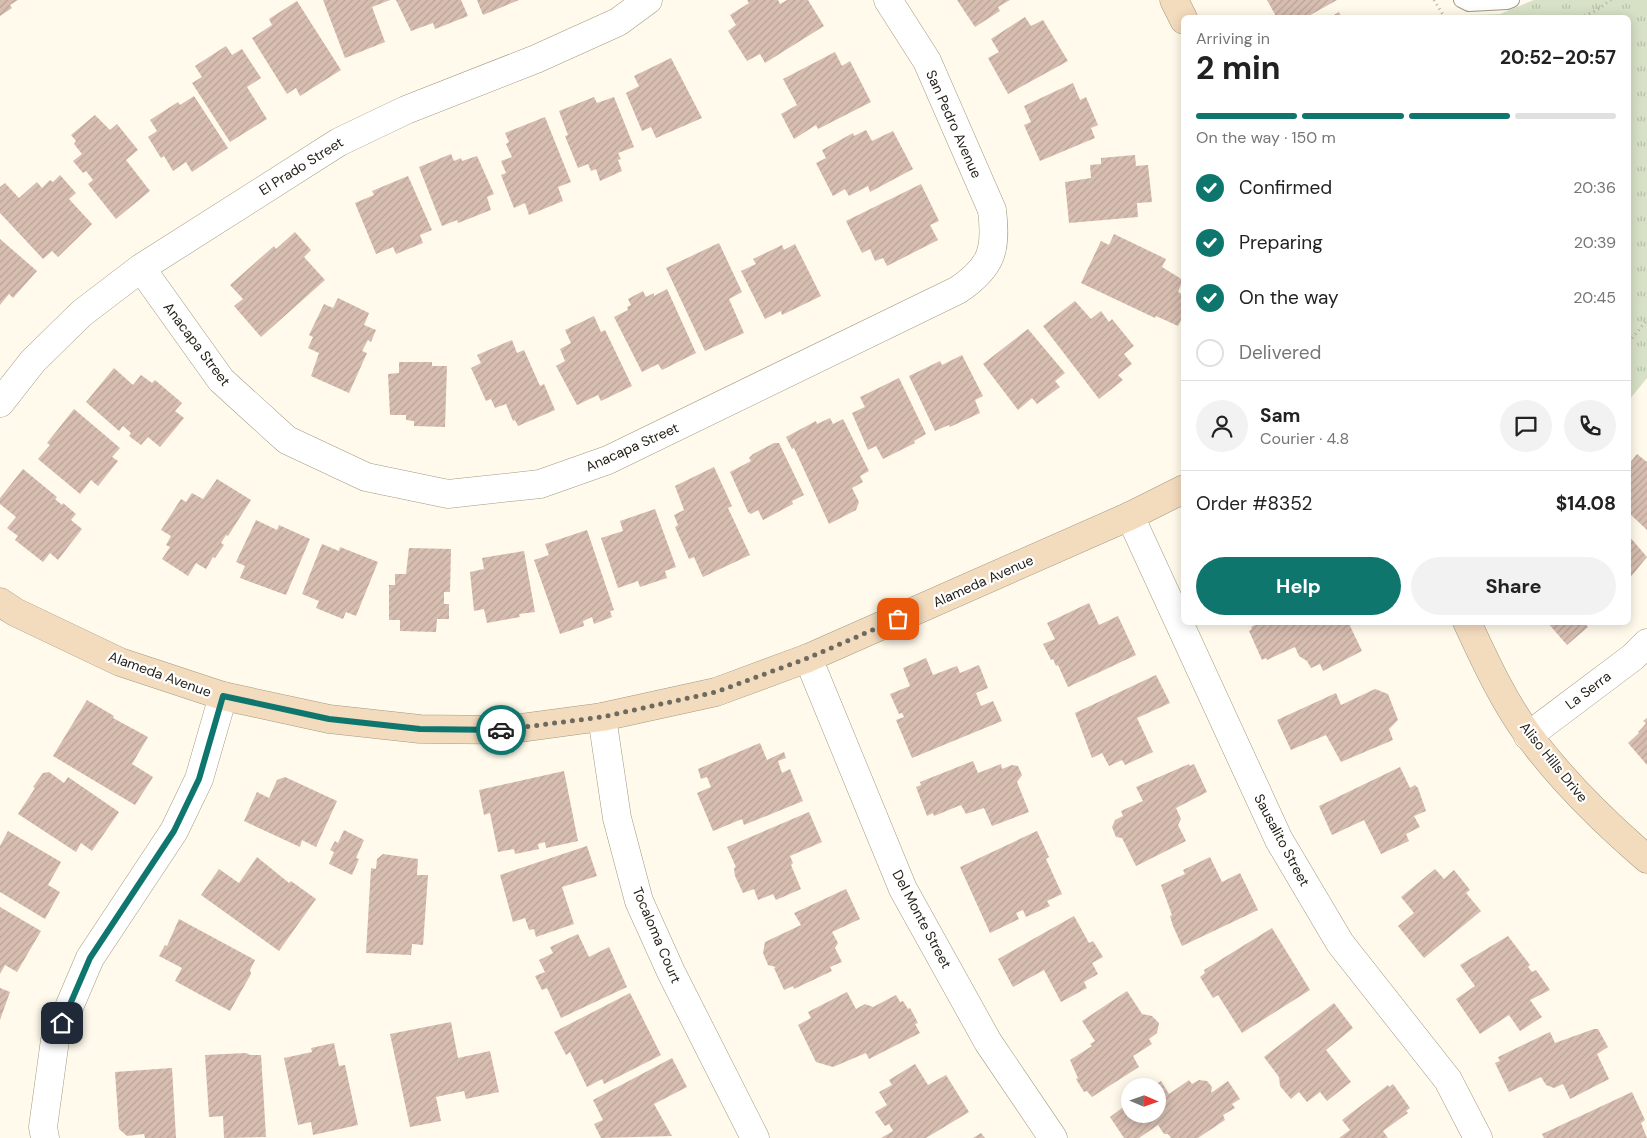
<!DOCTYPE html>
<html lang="en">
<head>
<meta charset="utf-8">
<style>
	:root { --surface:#fff; --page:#f2f2f2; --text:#222; --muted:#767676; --line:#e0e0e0; --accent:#0f766e }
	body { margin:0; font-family:"DM Sans",sans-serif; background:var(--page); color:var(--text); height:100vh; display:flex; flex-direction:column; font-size:19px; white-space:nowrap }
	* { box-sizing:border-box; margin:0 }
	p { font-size:16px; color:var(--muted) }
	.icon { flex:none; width:28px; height:28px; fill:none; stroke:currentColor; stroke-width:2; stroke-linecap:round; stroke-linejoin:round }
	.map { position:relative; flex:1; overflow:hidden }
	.panel { position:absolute; left:1181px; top:15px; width:450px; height:610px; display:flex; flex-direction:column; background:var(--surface); border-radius:8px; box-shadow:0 2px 12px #0003 }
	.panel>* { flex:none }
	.needle { width:32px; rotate:92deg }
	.buttons { position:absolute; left:1121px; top:1078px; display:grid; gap:10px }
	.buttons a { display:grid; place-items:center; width:45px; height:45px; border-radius:50%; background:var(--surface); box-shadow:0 2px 12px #0003; font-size:25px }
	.pin { position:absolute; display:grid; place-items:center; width:42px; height:42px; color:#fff; margin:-21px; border-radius:10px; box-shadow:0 2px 8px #0006 }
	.courier { position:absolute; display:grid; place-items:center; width:50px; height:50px; margin:-25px; border:4px solid #0f766e; border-radius:50%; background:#fff; color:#222; box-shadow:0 1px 6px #0007 }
	.summary em { font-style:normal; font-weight:700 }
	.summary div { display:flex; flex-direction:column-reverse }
	.summary { display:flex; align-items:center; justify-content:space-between; height:85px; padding:0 15px }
	h1 { font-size:32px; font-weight:700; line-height:38px }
	.bar { display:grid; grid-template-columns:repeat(4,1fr); gap:8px 5px; align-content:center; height:60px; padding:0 15px }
	.bar i { height:6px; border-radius:4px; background:var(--line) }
	.bar .selected { background:var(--accent) }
	.bar p { grid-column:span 4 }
	.line { display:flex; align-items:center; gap:12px; padding:0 15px; border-top:1px solid var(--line) }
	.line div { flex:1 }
	.round { display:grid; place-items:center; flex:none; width:52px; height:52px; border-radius:26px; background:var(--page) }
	ol { padding:0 15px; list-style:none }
	li { display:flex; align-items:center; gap:15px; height:55px }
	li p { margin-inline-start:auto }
	li .icon { padding:5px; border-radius:50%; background:var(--accent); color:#fff; stroke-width:4 }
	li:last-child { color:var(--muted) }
	li i { width:28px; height:28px; border:2px solid var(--line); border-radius:50% }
	.action { display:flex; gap:10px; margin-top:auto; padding:10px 15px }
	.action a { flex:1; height:58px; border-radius:30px; background:var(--accent); color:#fff; font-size:20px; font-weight:700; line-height:58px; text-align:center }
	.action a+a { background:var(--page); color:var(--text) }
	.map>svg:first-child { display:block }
	.park { fill:url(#park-tufts) }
	.building { fill:url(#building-hatch) }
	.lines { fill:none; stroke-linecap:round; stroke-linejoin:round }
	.lane-casing { stroke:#a19a82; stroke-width:16 }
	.street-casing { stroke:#a19a82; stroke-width:29 }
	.secondary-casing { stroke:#a19a82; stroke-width:29 }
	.path { stroke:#b5b0a3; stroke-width:3; stroke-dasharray:1 4; stroke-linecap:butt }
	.lane { stroke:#fff; stroke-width:14 }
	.street { stroke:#fff; stroke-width:28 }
	.secondary { stroke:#f3dbbe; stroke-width:28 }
	.done { stroke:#6e6a5f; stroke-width:5; stroke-dasharray:0 9 }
	.route { stroke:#0f766e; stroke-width:6 }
	.labels { text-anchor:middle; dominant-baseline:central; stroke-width:4.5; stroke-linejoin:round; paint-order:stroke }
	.street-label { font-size:14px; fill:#201d14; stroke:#fff }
</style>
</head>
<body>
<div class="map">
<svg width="1647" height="1138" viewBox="0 0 1647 1138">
	<defs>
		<pattern id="park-tufts" width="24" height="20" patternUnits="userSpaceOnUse" patternTransform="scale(1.25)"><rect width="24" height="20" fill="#d7e1c6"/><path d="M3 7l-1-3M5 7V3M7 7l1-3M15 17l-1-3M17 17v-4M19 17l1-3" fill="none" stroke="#b8c1a9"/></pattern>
		<pattern id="building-hatch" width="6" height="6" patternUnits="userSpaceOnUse" patternTransform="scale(1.25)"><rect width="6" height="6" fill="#d7beb1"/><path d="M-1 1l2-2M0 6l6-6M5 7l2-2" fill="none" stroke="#b8a397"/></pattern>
	</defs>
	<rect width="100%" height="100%" fill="#fffaeb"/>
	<path class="park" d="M1534,0H1647V378L1629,400V18L1466,17L1468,15L1500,14Z"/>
	<path class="building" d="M0,0H18L10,5L12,8L0,16Z
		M323,0H390L372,7L385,42L345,58Z
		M396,0H461L468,16L435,29L433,23L411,31Z
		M477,0H519L483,15Z
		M747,0H778L780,4L787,0H808L824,26L765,63L760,54L747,61L728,31L736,25L730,15L749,3Z
		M957,0H1010L998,7L1000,11L975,27Z
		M1267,0H1337L1305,18H1277Z
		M297,1L341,70L300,96L296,88L287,94L252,38L272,25L269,19Z
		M1339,12L1342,18H1329Z
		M1025,17L1031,26L1043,20L1068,61L1008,94L988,58L999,52L991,39Z
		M226,46L232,55L242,49L261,78L247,87L267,119L230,142L192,83L202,77L195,66Z
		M835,52L842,66L850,61L871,102L818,129L816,125L794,139L781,114L797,105L783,79Z
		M671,58L702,118L656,138L651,127L642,131L626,93L639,86L634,76Z
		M1073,83L1080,100L1086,97L1098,125L1091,128L1095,138L1040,161L1024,125L1031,122L1024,106Z
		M194,96L228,148L192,172L186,162L173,171L164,156L161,158L148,137L157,131L150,120L178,102L180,105Z
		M594,97L597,103L614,97L634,147L618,153L621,159L618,160L622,171L600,181L596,169L591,171L588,164L578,168L565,136L568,135L559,111Z
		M95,115L110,130L117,124L138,150L126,160L150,191L116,219L88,184L93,180L86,171L83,173L73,161L82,154L74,144L76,141L71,135Z
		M545,117L571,182L558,187L563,201L529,215L525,203L514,208L501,175L506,173L501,161L512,157L506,144L509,142L505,133Z
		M866,130L872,141L893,131L913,169L870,192L868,186L849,196L845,189L833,196L816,163L826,158L822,150L853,133L854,136Z
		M451,154L454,161L461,158L462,161L477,156L494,194L487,197L491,210L458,223L457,220L442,226L419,167Z
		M1135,155L1136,166L1148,165L1152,202L1137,203L1138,217L1069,223L1065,182L1091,178L1090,165L1101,164V158Z
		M60,175L76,193L69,199L92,224L58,257L52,251L43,259L0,213V187L5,183L19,198L37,182L42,188L50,180L53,182Z
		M408,176L432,230L420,235L423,243L396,254L393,247L376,254L355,203L374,195L372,191Z
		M921,184L939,221L930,225L938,240L887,266L883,258L875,261L870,249L862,253L846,221Z
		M295,232L311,250L304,257L325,280L261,337L234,306L243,299L230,285L274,246L276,249Z
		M1114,234L1166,259L1162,267L1183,280L1178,292L1184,295V314L1178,326L1156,316L1155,318L1081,283L1101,241L1109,245Z
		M0,239L37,271L13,298L9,294L0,305Z
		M719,243L742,292L729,299L744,333L705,351L666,268Z
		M795,244L821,296L782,315L781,311L765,319L741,271L756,264L753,259L782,245L784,250Z
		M667,289L696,353L662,370L658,364L642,372L614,317L628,310L627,307L631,305L628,299L643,291L646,297L654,293V296Z
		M338,298L369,313L364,325L376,330L371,342L368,340L362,351L367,353L349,393L311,376L319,353L308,348L313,337L309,335L324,304L333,308Z
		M1075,301L1091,319L1101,311L1109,322L1112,319L1134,346L1124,354L1132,364L1118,375L1123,380L1099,399L1043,326Z
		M594,316L601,332L605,330L632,386L601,401L598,395L577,405L556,366L565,361L560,349L571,343L565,330Z
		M1028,329L1065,373L1055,381L1060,387L1037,404L1032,398L1018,410L983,364Z
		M512,340L517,353L524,350L540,386L544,384L555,410L518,426L515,420L513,421L506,404L495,408L491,399L486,401L471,368L481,363L477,355Z
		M962,355L983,396L975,400L980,413L950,427L949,425L935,431L909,376L940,361L942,365Z
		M399,362H432V366H447L445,427L414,426V421L406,420V415H390L388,374L399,373Z
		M114,368L133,385L141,375L152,383L155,380L182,403L175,411L184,418L160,447L148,437L141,445L129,436L131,433L123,426L119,431L86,402Z
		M899,378L926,434L914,441L915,443L883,459L876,446L868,450L852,413L865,407L860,397Z
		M74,409L120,448L112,457L118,461L98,486L91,480L80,494L38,459L50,445L47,443Z
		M830,418L833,424L843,419L869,471L860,476L863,482L852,488L859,502L856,510L829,524L794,448L792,449L786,437L816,421L817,424Z
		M774,443H779L804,495L792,501L793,504L763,520L758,510L751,514L748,512L730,472L751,461L749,458L753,454Z
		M1637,454L1647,462V530L1629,513V464Z
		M714,467L732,506L728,508L750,555L703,577L694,557L689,559L675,527L678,525L674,515L684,510L675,486Z
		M23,469L57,497L55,499L62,505L63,503L76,514L71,520L82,529L58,560L50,553L43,562L15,540L18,536L7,528L16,517L0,504V498Z
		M217,479L251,500L228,536L226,535L221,543L224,545L215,558L213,557L206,569L196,563L188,576L162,559L170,547L166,545L171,536L161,530L181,499L186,502L192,493L203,499Z
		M655,509L676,567L665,571L667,578L640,587L638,581L618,588L601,538L623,531L620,521Z
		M256,520L277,530L279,525L310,539L286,595L240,578L245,566L236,562Z
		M587,530L614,610L610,611L612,617L594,624L592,617L583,621L584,626L560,634L534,560L549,555L545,544Z
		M1629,536L1647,557L1629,579Z
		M322,544L339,551L340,547L378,562L356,616L346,612L343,619L316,608L319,601L302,594Z
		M409,548L451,549L450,592H444V604H449V619H437L436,632L400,631V620H389V585H395V574H406Z
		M524,551L535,612L519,614L520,617L487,623L484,609L474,611L470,572L484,569L482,558Z
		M1089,603L1099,625L1118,616L1136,655L1068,687L1058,665L1056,666L1053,659L1051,660L1043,644L1055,639L1047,623Z
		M1261,622H1353L1350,626L1362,651L1323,671L1320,664L1311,668L1307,661L1299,656L1295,647L1267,660L1266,658L1262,660L1249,631L1252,629L1251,627Z
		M1547,622H1584L1588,627L1567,645Z
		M926,658L933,675L957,666L960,673L979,665L988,688L976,693L981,706L993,701L1002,721L912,758L896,720L904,717L902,713L899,714L890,694L910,686L903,668Z
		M1156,675L1170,703L1137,718L1153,752L1125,765L1122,760L1109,766L1102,753L1092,758L1075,713Z
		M1375,689L1388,694L1398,720L1389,729L1393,740L1341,762L1326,735L1291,750L1277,720L1336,693L1341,705Z
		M87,700L114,716L113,718L148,737L132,764L153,777L135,805L53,756Z
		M1647,718V765L1628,743L1639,733L1638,732L1643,727L1646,723L1643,721Z
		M760,743L767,760L784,752L786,758L778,761L782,773L790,769L803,801L744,825L742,819L713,831L697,793L711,787L707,777L701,779L698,769Z
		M973,761L978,773L1001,764L1002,769L1012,765L1018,766L1022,775L1017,782L1029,812L992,826L984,808L966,814L961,805L934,816L933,813L927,816L916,787L921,785L920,782Z
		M1189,764L1190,766L1194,764L1207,792L1176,808L1181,819L1178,825L1186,841L1136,866L1122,838L1116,837L1112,827L1115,820L1123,816L1121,811L1143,801L1136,787Z
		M1400,767L1410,788L1415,785L1418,788L1426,811L1414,816L1420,827L1406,834L1409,841L1381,854L1364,820L1332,835L1319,806Z
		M564,771L578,841L546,848L545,842L538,844L539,849L515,854L514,849L498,852L490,813L484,815L479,790Z
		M49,772L64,783L68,777L119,812L92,851L81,843L76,852L18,814L35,788L33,787L43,773Z
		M285,777L337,801L316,847L302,840L300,847L244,821L257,792L269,798L277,780Z
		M809,812L822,842L790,856L793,863L791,865L801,889L776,900L773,894L758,900L754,889L743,893L735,876L734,868L736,867L727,847Z
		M344,830L364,840L356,858L359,859L352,875L329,864L334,852L330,850L335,841L338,843Z
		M8,831L61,862L48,885L60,892L45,919L0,892V846Z
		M1037,831L1049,857L1046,859L1062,894L1047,901L1050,906L1026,917L1023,910L1016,913L1019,919L990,933L960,867Z
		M587,846L597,876L562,887L574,924L536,937L534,929L529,930L525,918L513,922L500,875Z
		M383,854L418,859L417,875H428L423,945L412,944L411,955L366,953L371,868L376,869L377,859Z
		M257,857L289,883L291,881L316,899L279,951L201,895L219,869L239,883Z
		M1210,857L1222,882L1240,873L1258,910L1182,946L1173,926L1170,916L1172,915L1161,885L1185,874L1183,870Z
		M1435,869L1444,879L1454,870L1470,890L1466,893L1481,911L1424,958L1398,926L1414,913L1401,897Z
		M846,889L860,919L832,932L838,943L835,948L842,962L830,967L832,971L794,989L793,986L784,990L774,968L776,967L768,965L763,953L765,942L801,925L794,913Z
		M0,907L41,931L17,972L5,965L0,974Z
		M1074,916L1089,943L1093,941L1103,957L1092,963L1098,974L1084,982L1087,988L1061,1002L1044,970L1013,987L998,959Z
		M179,919L255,960L250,970L251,974L230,1011L175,981L182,968L159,956L165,945L167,946Z
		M1272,928L1310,990L1242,1033L1218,995L1213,998L1200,977L1205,973L1204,970Z
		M578,934L589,957L609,947L627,987L561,1018L547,988L542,990L535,976L545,972L539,960L553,953L550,947Z
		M1508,936L1530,965L1528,967L1532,972L1536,970L1550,990L1530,1000L1542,1017L1520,1031L1509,1015L1480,1034L1456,999L1475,986L1460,965Z
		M0,988L10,992L0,1020Z
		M1127,991L1142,1014L1152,1016L1159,1023L1157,1033L1149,1039L1152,1044L1133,1056L1139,1067L1092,1097L1087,1091L1084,1092L1076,1079L1078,1078L1070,1060L1092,1046L1090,1044L1095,1041L1082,1021Z
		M847,992L856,1009L865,1004L873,1007L896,995L900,1002L903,1001L908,1009L910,1008L918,1023L915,1024L920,1033L869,1059L866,1053L833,1067L816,1062L798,1025L811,1018L808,1012Z
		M630,993L661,1055L604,1084L602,1079L587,1087L570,1052L566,1055L554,1032Z
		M1334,1003L1353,1028L1326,1050L1351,1082L1327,1101L1320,1092L1307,1102L1299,1092L1291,1099L1280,1086L1279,1077L1264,1057Z
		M451,1022L458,1058L490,1051L499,1092L466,1099L464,1091L436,1097L441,1121L410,1127L390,1034Z
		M1594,1029H1598L1608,1047L1597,1054L1609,1079L1570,1099L1563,1084L1554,1088L1546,1085L1541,1077L1509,1092L1495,1063L1500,1061L1498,1057L1550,1032L1555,1043Z
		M334,1043L339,1066L345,1065L358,1125L313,1135L311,1122L298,1125L284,1058L312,1052L311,1048Z
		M246,1053L250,1055H261L266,1137L224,1138L223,1116L209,1117L205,1055Z
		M672,1058L687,1087L654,1104L672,1136L601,1138L594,1124L603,1120L593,1100Z
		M915,1064L928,1085L946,1075L969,1112L926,1138H881L893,1131L889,1124L885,1126L875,1112L887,1105L879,1092L892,1085L889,1080Z
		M172,1068L176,1138H145L144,1134L127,1136L119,1129L115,1072Z
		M1189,1080L1192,1084L1199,1080L1207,1081L1212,1087L1211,1093L1228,1081L1240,1099L1232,1104L1235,1108L1223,1115L1225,1120L1198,1138H1171L1168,1134H1164L1158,1125L1139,1138H1124L1110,1117L1130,1102V1114H1158V1086H1153L1161,1081L1169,1094Z
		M1393,1084L1410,1108L1406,1111L1408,1113L1383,1131L1388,1138H1339L1350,1130L1342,1120L1388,1085L1389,1087Z
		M1632,1092L1645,1120L1641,1123L1647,1138H1544L1542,1134Z
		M981,1133L985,1138H973Z"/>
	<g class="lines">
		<g class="lane-casing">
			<path id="lane" d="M1461,0L1469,4L1507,2L1512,0"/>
		</g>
		<g class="street-casing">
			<path id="street" d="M141,268L221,380L287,440L366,477L448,494L540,484L608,460L958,290C992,267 997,250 992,210L927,61L888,0
				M0,403L33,361L82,313L141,268L339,142L406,110L536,59L618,22L648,0
				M1130,516L1279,840L1340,943L1448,1080L1478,1138
				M808,658L903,889L988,1042L1053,1138
				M602,717L617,818L639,901L671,972L755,1138
				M1528,736L1633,657L1647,643
				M45,1138L43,1127L55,1040L90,958L174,831L199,779L223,696"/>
		</g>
		<g class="secondary-casing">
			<path id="secondary" d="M1174,0L1184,20
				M0,602L15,612L120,662L223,696L329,719L420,729L506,730L602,717L716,692L808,658L1130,516L1184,489
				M1467,622C1485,661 1504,702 1529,736C1563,782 1604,822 1647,859"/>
		</g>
		<path class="path" d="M1434,0L1445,18
			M1580,18L1595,11L1611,0
			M1629,342L1647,320"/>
		<use href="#lane" class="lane"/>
		<use href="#street" class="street"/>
		<use href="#secondary" class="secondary"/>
	</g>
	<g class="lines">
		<path class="done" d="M501,730L602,717L716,692L808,658L898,619"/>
		<path class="route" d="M62,1023L90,958L174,831L199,779L223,696L329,719L420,729L501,730"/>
	</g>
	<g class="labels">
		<g class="street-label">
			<text transform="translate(954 124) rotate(66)">San Pedro Avenue</text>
			<text transform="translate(301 166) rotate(-32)">El Prado Street</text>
			<text transform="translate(197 344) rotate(53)">Anacapa Street</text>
			<text transform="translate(632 447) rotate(-24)">Anacapa Street</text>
			<text transform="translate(983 581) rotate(-24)">Alameda Avenue</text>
			<text transform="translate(160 674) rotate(20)">Alameda Avenue</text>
			<text transform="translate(1588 690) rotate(-37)">La Serra</text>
			<text transform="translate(1554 762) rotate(51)">Aliso Hills Drive</text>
			<text transform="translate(1282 840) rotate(62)">Sausalito Street</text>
			<text transform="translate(922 919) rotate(62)">Del Monte Street</text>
			<text transform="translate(657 935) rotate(67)">Tocaloma Court</text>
		</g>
	</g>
</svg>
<div class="buttons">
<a><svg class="needle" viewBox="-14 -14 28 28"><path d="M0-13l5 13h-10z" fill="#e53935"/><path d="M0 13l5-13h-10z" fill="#767676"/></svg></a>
</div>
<div class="pin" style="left:898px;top:619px;background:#ea580c"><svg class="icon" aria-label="bag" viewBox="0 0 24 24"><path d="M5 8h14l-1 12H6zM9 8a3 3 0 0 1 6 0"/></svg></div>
<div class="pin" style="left:62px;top:1023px;background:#1f2937"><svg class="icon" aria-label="home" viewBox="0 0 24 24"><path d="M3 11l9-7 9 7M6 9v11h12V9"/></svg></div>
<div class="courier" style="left:501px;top:730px"><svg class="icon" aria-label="car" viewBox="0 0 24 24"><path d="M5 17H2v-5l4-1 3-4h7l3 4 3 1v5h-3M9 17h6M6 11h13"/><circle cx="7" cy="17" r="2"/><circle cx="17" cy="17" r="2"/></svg></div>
<section class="panel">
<div class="summary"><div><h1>2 min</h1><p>Arriving in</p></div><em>20:52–20:57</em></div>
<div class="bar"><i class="selected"></i><i class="selected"></i><i class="selected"></i><i></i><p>On the way · 150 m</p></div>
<ol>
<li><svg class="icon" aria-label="check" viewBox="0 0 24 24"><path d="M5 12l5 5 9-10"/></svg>Confirmed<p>20:36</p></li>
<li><svg class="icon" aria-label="check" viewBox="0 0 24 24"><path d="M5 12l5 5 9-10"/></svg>Preparing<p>20:39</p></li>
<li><svg class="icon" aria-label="check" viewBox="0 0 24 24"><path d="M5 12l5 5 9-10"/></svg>On the way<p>20:45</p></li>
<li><i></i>Delivered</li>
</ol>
<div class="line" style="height:90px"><a class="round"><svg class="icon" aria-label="person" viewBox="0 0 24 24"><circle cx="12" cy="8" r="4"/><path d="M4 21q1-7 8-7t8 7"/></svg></a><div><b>Sam</b><p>Courier · 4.8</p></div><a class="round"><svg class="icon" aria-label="chat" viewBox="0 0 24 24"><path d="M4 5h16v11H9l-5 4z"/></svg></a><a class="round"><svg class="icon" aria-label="phone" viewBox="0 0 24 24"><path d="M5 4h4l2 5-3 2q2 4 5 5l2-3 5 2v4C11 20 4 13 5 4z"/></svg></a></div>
<div class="line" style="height:65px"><div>Order #8352</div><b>$14.08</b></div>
<div class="action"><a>Help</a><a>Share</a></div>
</section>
</div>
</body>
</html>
